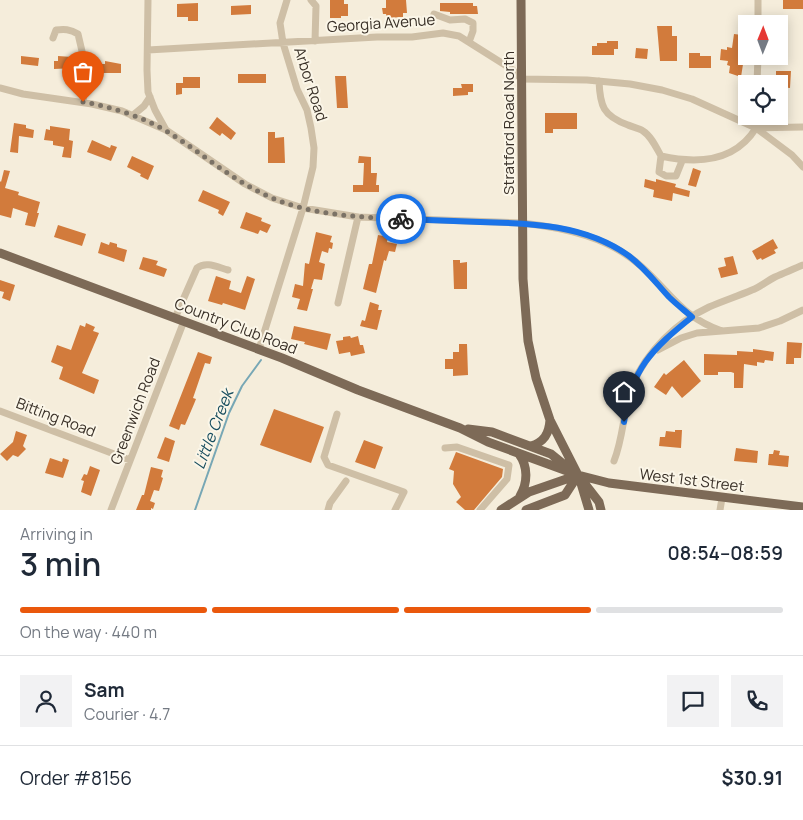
<!DOCTYPE html>
<html lang="en">
<head>
<meta charset="utf-8">
<style>
	:root { --surface:#fff; --page:#f2f2f3; --text:#1f2937; --muted:#747a83; --line:#e0e1e3; --accent:#ea580c }
	body { margin:0; font-family:Manrope,sans-serif; background:var(--page); color:var(--text); height:100vh; display:flex; flex-direction:column; font-size:19px; white-space:nowrap }
	* { box-sizing:border-box; margin:0 }
	p { font-size:16px; color:var(--muted) }
	.icon { flex:none; width:28px; height:28px; fill:none; stroke:currentColor; stroke-width:2; stroke-linecap:round; stroke-linejoin:round }
	.map { position:relative; height:510px; overflow:hidden }
	.side { display:flex; flex-direction:column; background:var(--surface); flex:1 }
	.side>* { flex:none }
	.needle { width:32px; rotate:1deg }
	.tools { position:absolute; left:738px; top:15px; display:grid; gap:10px }
	.tools a { display:grid; place-items:center; width:50px; height:50px; border-radius:0px; background:var(--surface); box-shadow:0 2px 12px #0003; font-size:25px }
	.pin { position:absolute; display:grid; place-items:center; width:42px; height:42px; color:#fff; margin:-51px -21px; border-radius:50% 50% 50% 0; rotate:-45deg; box-shadow:0 0 5px #0007 }
	.pin .icon { rotate:45deg }
	.courier { position:absolute; display:grid; place-items:center; width:50px; height:50px; margin:-25px; border:4px solid #1a73e8; border-radius:50%; background:#fff; color:#222; box-shadow:0 1px 6px #0007 }
	.summary em { font-style:normal; font-weight:600 }
	.summary div { display:flex; flex-direction:column-reverse }
	.summary { display:flex; align-items:center; justify-content:space-between; height:85px; padding:0 20px }
	h1 { font-size:32px; font-weight:600; line-height:38px }
	.bar { display:grid; grid-template-columns:repeat(4,1fr); gap:8px 5px; align-content:center; height:60px; padding:0 20px }
	.bar i { height:6px; border-radius:4px; background:var(--line) }
	.bar .current { background:var(--accent) }
	.bar p { grid-column:span 4 }
	.line { display:flex; align-items:center; gap:12px; padding:0 20px; border-top:1px solid var(--line) }
	.line div { flex:1 }
	.round { display:grid; place-items:center; flex:none; width:52px; height:52px; border-radius:0px; background:var(--page) }
	.map>svg:first-child { display:block }
	.lines { fill:none; stroke-linecap:round; stroke-linejoin:round }
	.stream { stroke:#77a7b5; stroke-width:2 }
	.building { fill:#d27b3c }
	.minor { stroke:#cebfa6; stroke-width:7 }
	.major { stroke:#7d6a57; stroke-width:9 }
	.done { stroke:#7b7266; stroke-width:5; stroke-dasharray:0 9 }
	.route { stroke:#1a73e8; stroke-width:6 }
	.labels { text-anchor:middle; dominant-baseline:central; stroke-width:4; stroke-linejoin:round; paint-order:stroke }
	.street-label { font-size:15px; fill:#393027; stroke:#fbf6e8 }
	.water-label { font-size:16px; font-style:italic; fill:#184e5f; stroke:#fbf6e8 }
</style>
</head>
<body>
<div class="map">
<svg width="803" height="510" viewBox="0 0 803 510">
	<rect width="100%" height="100%" fill="#f5eddb"/>
	<g class="lines">
		<path class="stream" d="M195,510L229,413L242,386L261,360"/>
	</g>
	<path class="building" d="M330,0H344V4H348V16H341V18H330Z
		M386,0H406L407,13H403V17L387,18L386,14H383L382,8H386Z
		M783,0H803V9H783Z
		M198,3V21H188V17H177V4Z
		M440,3H473V6H477L478,14H450V12L440,11Z
		M251,5V14L231,15V6Z
		M657,26H672V36H677V61H660Z
		M734,34L742,35L740,51L742,52L741,58H744L741,77L729,73L730,66L727,65L728,61L720,60L721,49L727,50V47L732,48Z
		M607,41H618V49H614V55H592V46H597V43H607Z
		M636,48L648,49L647,59L635,58Z
		M689,53H700V56H711V68H689Z
		M21,56L39,58L38,66L21,64Z
		M58,56L72,57V62L77,63L76,68L54,69V61H58Z
		M105,61L121,64V73H98V64H105Z
		M776,71H791L790,88L779,87V84H776Z
		M238,74H266V83H238Z
		M335,76H346L348,108H337Z
		M183,77H200V88H182V94L176,95V83H183Z
		M461,84H473V92H468V95L453,96V88H462Z
		M545,113H577V129H553V133H545Z
		M217,117L236,133L231,140L222,133L220,136L209,128Z
		M14,123L26,125V128L34,130L33,138L19,136L18,153L10,152Z
		M50,126L70,129L69,140L73,141L71,158L62,157L64,147L53,145V141L44,140L46,129L50,130Z
		M268,132H275V138L284,137L285,163H268Z
		M92,140L110,148L111,145L117,147L111,161L87,152Z
		M132,156L154,166L148,180L140,176L141,174L127,167Z
		M359,156L371,157V173H377L376,185H379V192H353V185H363L364,163H358Z
		M693,168L701,171L696,187L688,185Z
		M4,170L10,171L5,188L19,192L18,195L40,202L37,213H39L35,227L25,225L28,213L13,208L11,218L0,215V181L1,182Z
		M645,179L656,182V179L676,184L675,187L690,191L689,197L673,193L672,201L653,197L654,190L644,187Z
		M203,190L230,202L223,216L218,213L219,210L198,201Z
		M246,212L262,218L261,221L271,225L267,233L260,230L258,234L240,228Z
		M58,225L86,234L82,246L54,237Z
		M316,232L332,236L330,242L333,243L332,249L329,248L328,253L322,251L319,262L325,264L322,280L314,279L311,289H313L307,311L297,309L300,299L292,297L295,284L303,286L305,263L309,264Z
		M378,235L388,237L387,242L397,244L395,252L389,251L386,261L384,260L376,293L363,289L369,264H372Z
		M773,239L778,248L774,250L776,253L762,260L761,258L757,260L752,251Z
		M101,242L109,245L110,242L117,244V247L127,250L124,262L98,253Z
		M733,256L738,274L721,278L718,268L726,266L724,258Z
		M143,257L158,261L156,265L167,269L164,277L139,269Z
		M453,260H460V263L467,262V289H454Z
		M216,276L231,281L229,289L241,293L247,276L255,279L245,310L223,303L222,305L208,301Z
		M0,280L15,285L10,301L2,298L4,292L0,291Z
		M370,302L379,305L378,310H382L377,330L360,326L362,320L365,321Z
		M86,323L95,327L93,331L99,333L82,373L99,380L94,394L59,379L63,367L51,362L57,345L71,350L80,325L85,327Z
		M294,326L331,334L327,350L304,344L305,342L291,339Z
		M350,336L351,338L358,336L360,345H363L365,353L351,356L350,352L339,354L336,341L343,340V337Z
		M787,342L802,343L801,358H794V364H786Z
		M459,344H467L468,375L453,376V369H445V359H453V352H459Z
		M753,349L774,352L773,361L765,360L764,363L757,362V366L744,364L743,388H734V373L731,372H718V375H704V354L737,355V351L753,352Z
		M198,352L212,357L210,364L205,363L193,398L196,399L194,404L185,425L181,424L179,430L169,426Z
		M684,360L701,381L689,392L682,398L672,386L666,395L654,387L664,373L666,375Z
		M274,409L324,427L311,463L260,445Z
		M675,430H682L681,448L659,446L660,437H665L666,431L675,432Z
		M16,431L27,435L23,446L26,449L18,457L13,455L7,461L0,454L13,442Z
		M165,437L175,441L169,462L157,458Z
		M364,440L383,447L375,469L355,462Z
		M736,448L758,451L757,463L734,461Z
		M774,450L780,451L779,455L789,456L788,467L768,465L769,454H773Z
		M456,452L503,469L502,477L474,510H465L456,502L461,497L453,484L454,471L449,469Z
		M50,458L62,462L63,458L69,460L63,478L45,473Z
		M90,466L100,470L91,496L81,492L84,481L81,480L84,474L87,475Z
		M151,467L163,470L161,477L163,478L159,491L154,490L150,501L155,503L153,509L151,508V510H136L142,495H144Z"/>
	<g class="lines">
		<path class="minor" d="M148,0L147,70L148,92L155,110L166,130
			M311,0L316,6L315,41
			M434,14L450,20L465,19L473,23V31L469,42
			M758,24V0
			M53,38L56,30C64,29 70,29 78,34L85,64V82L83,102
			M148,50L377,37H412L443,33L459,36L513,70L521,79L587,80L630,84L662,90L692,99L756,128L803,127
			M599,81C600,106 603,116 628,125C632,127 639,128 643,131C651,136 656,147 661,156C697,164 735,162 756,128
			M757,84L758,56
			M0,88L23,94L92,104L122,111L166,130L245,184L272,198L303,208L358,217L522,223C566,228 609,237 642,267C671,293 683,318 722,331
			M132,116L144,106L150,97
			M757,116L756,128L792,155L803,167
			M661,156L659,172L666,176H676L682,161
			M338,303L358,217
			M175,318L197,268C206,261 217,267 228,270
			M259,349L303,208L313,167L314,148L311,128L307,110L297,89L283,43L280,23L287,0
			M658,350L681,338L697,333L759,328L780,321L803,310
			M0,411L130,460
			M337,414L324,457L328,465L404,492L395,510
			M445,448L457,447L509,465L507,479L480,510
			M614,461C624,436 623,409 633,384C647,351 677,322 709,307C723,301 738,296 752,290C760,287 767,281 775,277C784,273 794,269 803,265
			M111,510L184,321
			M328,510L330,503L346,481
			M720,510L722,498"/>
		<path class="major" d="M521,0L523,279L528,341L536,378L550,420L578,475L599,502L601,510
			M0,253L282,358L358,390L460,428L488,442L578,475L609,483L803,507
			M468,429L492,432L551,454L572,471
			M531,446C544,442 549,434 550,420
			M519,454C528,466 528,483 520,496
			M580,480L589,510
			M501,510L529,492L578,475
			M526,510L565,495L578,475"/>
	</g>
	<g class="lines">
		<path class="done" d="M83,102C109,106 146,118 168,132C202,153 233,181 270,197C309,215 359,217 401,219"/>
		<path class="route" d="M401,219C427,220 454,221 480,222C532,223 586,225 629,256C645,268 656,283 669,297C676,304 684,310 692,317C652,349 631,369 624,422"/>
	</g>
	<g class="labels">
		<g class="street-label">
			<text transform="translate(381 23) rotate(-4)">Georgia Avenue</text>
			<text transform="translate(311 84) rotate(72)">Arbor Road</text>
			<text transform="translate(508 123) rotate(-90)">Stratford Road North</text>
			<text transform="translate(236 326) rotate(21)">Country Club Road</text>
			<text transform="translate(135 411) rotate(-69)">Greenwich Road</text>
			<text transform="translate(56 417) rotate(21)">Bitting Road</text>
			<text transform="translate(692 480) rotate(7)">West 1st Street</text>
		</g>
		<g class="water-label">
			<text transform="translate(213 429) rotate(-69)">Little Creek</text>
		</g>
	</g>
</svg>
<div class="tools">
<a><svg class="needle" viewBox="-14 -14 28 28"><path d="M0-13l5 13h-10z" fill="#e53935"/><path d="M0 13l5-13h-10z" fill="#747a83"/></svg></a>
<a><svg class="icon" aria-label="locate" viewBox="0 0 24 24"><circle cx="12" cy="12" r="6"/><path d="M12 2v4M12 18v4M2 12h4M18 12h4"/></svg></a>
</div>
<div class="pin" style="left:83px;top:102px;background:#ea580c"><svg class="icon" aria-label="bag" viewBox="0 0 24 24"><path d="M5 8h14l-1 12H6zM9 8a3 3 0 0 1 6 0"/></svg></div>
<div class="pin" style="left:624px;top:422px;background:#1f2937"><svg class="icon" aria-label="home" viewBox="0 0 24 24"><path d="M3 11l9-7 9 7M6 9v11h12V9"/></svg></div>
<div class="courier" style="left:401px;top:219px"><svg class="icon" aria-label="bike" viewBox="0 0 24 24"><circle cx="6" cy="16" r="4"/><circle cx="18" cy="16" r="4"/><path d="M6 16l4-8h5l3 8M10 8l3 8H6M13 5h3"/></svg></div>
</div>
<section class="side">
<div class="summary"><div><h1>3 min</h1><p>Arriving in</p></div><em>08:54–08:59</em></div>
<div class="bar"><i class="current"></i><i class="current"></i><i class="current"></i><i></i><p>On the way · 440 m</p></div>
<div class="line" style="height:90px"><a class="round"><svg class="icon" aria-label="person" viewBox="0 0 24 24"><circle cx="12" cy="8" r="4"/><path d="M4 21q1-7 8-7t8 7"/></svg></a><div><b>Sam</b><p>Courier · 4.7</p></div><a class="round"><svg class="icon" aria-label="chat" viewBox="0 0 24 24"><path d="M4 5h16v11H9l-5 4z"/></svg></a><a class="round"><svg class="icon" aria-label="phone" viewBox="0 0 24 24"><path d="M5 4h4l2 5-3 2q2 4 5 5l2-3 5 2v4C11 20 4 13 5 4z"/></svg></a></div>
<div class="line" style="height:65px"><div>Order #8156</div><b>$30.91</b></div>
</section>
</body>
</html>
